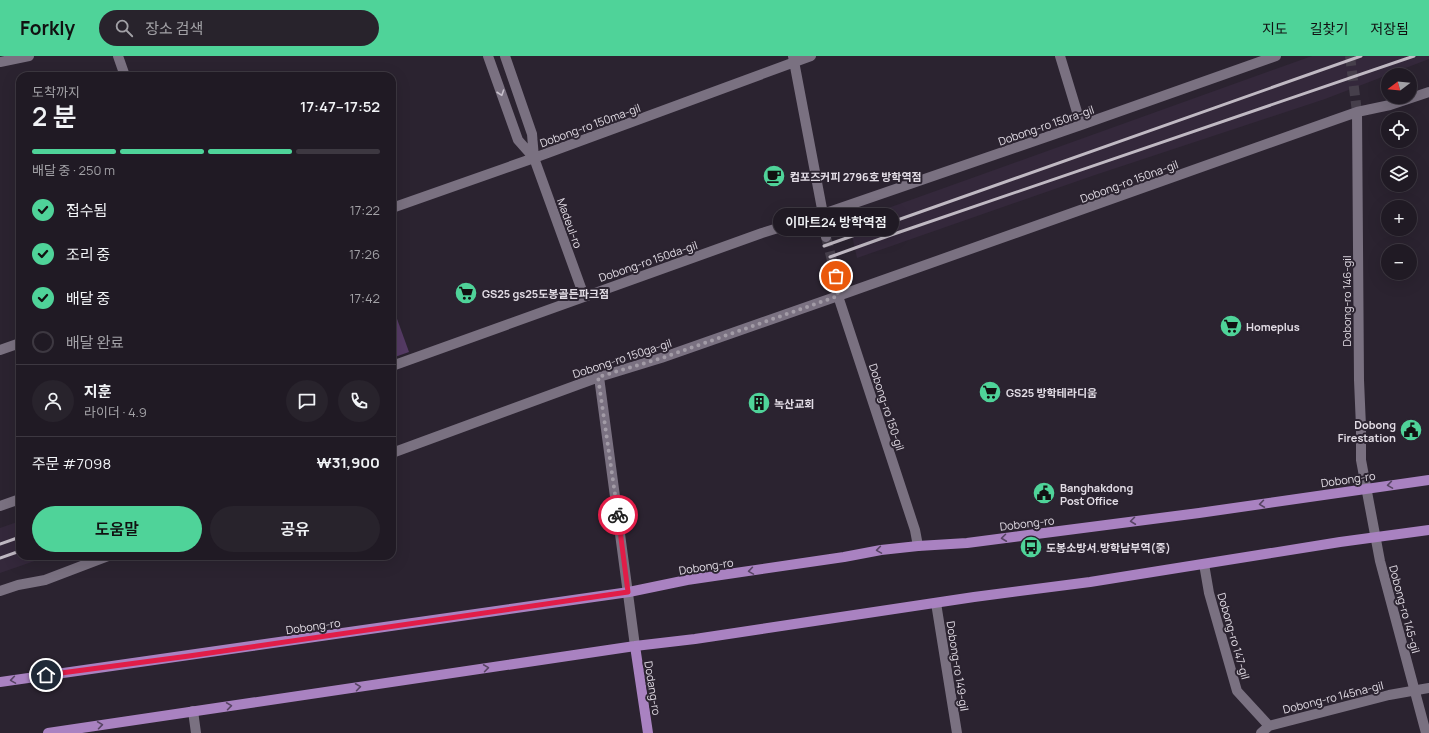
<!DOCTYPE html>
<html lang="ko">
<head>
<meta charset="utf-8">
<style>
	:root { --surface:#201a24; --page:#28232c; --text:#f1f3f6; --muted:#a2a1a6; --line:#3d3841; --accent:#4fd399 }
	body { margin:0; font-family:Manrope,"Noto Sans KR",sans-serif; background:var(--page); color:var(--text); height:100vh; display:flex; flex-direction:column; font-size:15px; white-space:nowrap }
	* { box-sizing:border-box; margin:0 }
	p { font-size:13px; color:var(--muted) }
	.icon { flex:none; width:22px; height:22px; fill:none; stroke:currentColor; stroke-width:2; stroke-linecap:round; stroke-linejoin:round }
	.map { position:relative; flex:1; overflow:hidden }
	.side { position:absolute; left:16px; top:16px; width:380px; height:488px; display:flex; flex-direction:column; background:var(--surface); border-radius:12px; box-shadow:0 4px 16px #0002,0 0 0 1px var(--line) }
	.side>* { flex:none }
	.needle { width:26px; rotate:254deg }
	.tools { position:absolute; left:1381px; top:12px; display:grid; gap:8px }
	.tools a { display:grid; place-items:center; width:36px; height:36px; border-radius:50%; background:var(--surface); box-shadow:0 4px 16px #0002,0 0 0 1px var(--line); font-size:20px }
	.pin { position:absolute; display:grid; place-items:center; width:34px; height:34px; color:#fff; margin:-17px; border:2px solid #fff; border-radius:50%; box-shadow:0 1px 4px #0007 }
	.courier { position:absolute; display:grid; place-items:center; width:40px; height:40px; margin:-20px; border:3px solid #e11d48; border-radius:50%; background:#fff; color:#222; box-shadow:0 1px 5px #0007 }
	.bubble { position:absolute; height:28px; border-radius:14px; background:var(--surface); box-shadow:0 4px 16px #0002,0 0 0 1px var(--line); font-size:13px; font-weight:600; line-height:28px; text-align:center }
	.overview em { font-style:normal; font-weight:600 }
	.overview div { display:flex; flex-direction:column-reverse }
	.overview { display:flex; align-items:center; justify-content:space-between; height:68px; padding:0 16px }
	h1 { font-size:26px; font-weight:600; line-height:30px }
	.bar { display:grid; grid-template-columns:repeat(4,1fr); gap:6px 4px; align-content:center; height:48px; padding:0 16px }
	.bar i { height:5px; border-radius:3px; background:var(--line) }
	.bar .current { background:var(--accent) }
	.bar p { grid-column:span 4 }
	.line { display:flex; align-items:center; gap:10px; padding:0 16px; border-top:1px solid var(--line) }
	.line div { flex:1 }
	.round { display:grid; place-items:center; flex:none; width:42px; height:42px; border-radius:21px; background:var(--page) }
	ol { padding:0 16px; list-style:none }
	li { display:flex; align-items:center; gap:12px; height:44px }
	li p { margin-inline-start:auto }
	li .icon { padding:4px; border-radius:50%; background:var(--accent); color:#111; stroke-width:4 }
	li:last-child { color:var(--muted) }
	li i { width:22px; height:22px; border:2px solid var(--line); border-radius:50% }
	.cta { display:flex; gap:8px; margin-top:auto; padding:8px 16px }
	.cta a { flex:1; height:46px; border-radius:24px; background:var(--accent); color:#111; font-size:16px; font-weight:600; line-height:46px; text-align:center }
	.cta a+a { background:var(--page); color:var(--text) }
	header { display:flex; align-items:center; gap:24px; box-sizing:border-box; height:56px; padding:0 20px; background:var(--accent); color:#111 }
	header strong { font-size:19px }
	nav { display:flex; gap:22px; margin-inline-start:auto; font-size:14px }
	.search { width:280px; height:36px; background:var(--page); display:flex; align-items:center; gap:10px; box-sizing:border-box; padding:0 14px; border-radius:22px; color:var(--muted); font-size:15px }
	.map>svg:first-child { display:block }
	.built { fill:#34283b }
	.green { fill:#553b65 }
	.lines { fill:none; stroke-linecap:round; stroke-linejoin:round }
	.minor-tunnel { stroke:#463f4b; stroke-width:10; stroke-dasharray:10 5; stroke-linecap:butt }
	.minor { stroke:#7a7181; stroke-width:10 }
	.major { stroke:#a982c1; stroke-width:10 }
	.rail { stroke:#c0b9c3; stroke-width:3 }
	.oneway { stroke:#c8c1cc }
	.oneway2 { stroke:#574463 }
	.done { stroke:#a29ba6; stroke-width:4; stroke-dasharray:0 7.2 }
	.route { stroke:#e11d48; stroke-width:5 }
	.labels { text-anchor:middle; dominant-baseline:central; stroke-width:4; stroke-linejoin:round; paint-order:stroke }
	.street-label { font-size:11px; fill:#e2dce5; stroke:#2b2330 }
	.poi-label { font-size:11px; font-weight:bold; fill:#e2dce5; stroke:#2b2330; text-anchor:start }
</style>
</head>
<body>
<header>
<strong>Forkly</strong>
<div class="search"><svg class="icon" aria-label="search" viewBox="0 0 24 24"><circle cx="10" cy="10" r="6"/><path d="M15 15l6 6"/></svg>장소 검색</div>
<nav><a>지도</a><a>길찾기</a><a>저장됨</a></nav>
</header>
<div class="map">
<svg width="1429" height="677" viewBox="0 0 1429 677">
	<rect width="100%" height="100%" fill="#2b2330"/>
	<path class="built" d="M1312,0H1429V3L1325,43L1095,119L857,202L849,166Z
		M20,465V500H49L0,517V472Z"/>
	<path class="green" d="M392,249L409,296L392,302Z"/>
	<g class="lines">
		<path class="minor-tunnel" d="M1350,0L1357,56
			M826,181L836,220"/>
		<path class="minor" d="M118,0L125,20
			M488,0L518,84L534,102
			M505,0L532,78L534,102L584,240
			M793,0L823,158L826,181
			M1060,0L1081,69
			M0,6L29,0
			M1357,56L1359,324L1361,371V404L1380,505L1426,677
			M392,152L534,102L811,0
			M836,220L838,240L915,474L918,490
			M0,294L20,287
			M392,310L762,177L823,158L1081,69L1276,0
			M599,321L635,590
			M392,397L599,321L661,302L838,240L1337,63L1357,56L1390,49L1429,36
			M0,450L20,443
			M1204,508L1209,537L1237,635L1269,670
			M0,535L18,529L45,524L108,500
			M936,547L957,677
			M193,655L196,677
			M1261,677L1269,670L1389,639L1429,632"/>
		<path class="major" d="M635,590L648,677
			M0,626L629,536L687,524L844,501L881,494L918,490L967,487L1199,457L1429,424
			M48,677L635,590L695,583L974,541L1090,526L1340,486L1429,474"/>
		<path class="rail" d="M824,190L1361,0
			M830,201L891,179L1414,0
			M0,488L20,481
			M0,502L20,495"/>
	</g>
	<defs><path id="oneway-chevron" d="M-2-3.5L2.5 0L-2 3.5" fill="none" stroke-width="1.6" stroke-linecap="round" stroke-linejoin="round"/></defs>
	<use class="oneway" href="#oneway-chevron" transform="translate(501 37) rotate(71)"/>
	<g class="oneway2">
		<use href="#oneway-chevron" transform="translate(1390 429) rotate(171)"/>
		<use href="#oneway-chevron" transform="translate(1262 448) rotate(172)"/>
		<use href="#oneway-chevron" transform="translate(1133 465) rotate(173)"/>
		<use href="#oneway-chevron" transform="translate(1004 482) rotate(173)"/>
		<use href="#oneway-chevron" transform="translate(879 494) rotate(171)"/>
		<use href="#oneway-chevron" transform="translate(751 515) rotate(171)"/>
		<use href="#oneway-chevron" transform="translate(486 612) rotate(-8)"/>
		<use href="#oneway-chevron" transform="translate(13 624) rotate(171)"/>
		<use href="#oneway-chevron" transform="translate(358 631) rotate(-8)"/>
		<use href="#oneway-chevron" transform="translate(229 650) rotate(-8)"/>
		<use href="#oneway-chevron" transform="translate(100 669) rotate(-8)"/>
	</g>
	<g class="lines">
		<path class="done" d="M618,459L598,321L662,302L838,240L836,220"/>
		<path class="route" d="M46,619L189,600L628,536L618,459"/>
	</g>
	<defs>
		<g id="cafe-disc" transform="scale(1.15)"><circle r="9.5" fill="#4fd399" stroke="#2b2330"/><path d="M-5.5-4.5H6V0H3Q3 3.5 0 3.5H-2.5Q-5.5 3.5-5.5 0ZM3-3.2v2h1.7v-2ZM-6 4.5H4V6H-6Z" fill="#111"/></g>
		<g id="supermarket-disc" transform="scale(1.15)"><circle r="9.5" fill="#4fd399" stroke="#2b2330"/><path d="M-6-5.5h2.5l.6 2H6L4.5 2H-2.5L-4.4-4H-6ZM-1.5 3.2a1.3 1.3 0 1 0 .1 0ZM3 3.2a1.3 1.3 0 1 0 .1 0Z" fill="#111"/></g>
		<g id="building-disc" transform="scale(1.15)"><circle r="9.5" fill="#4fd399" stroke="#2b2330"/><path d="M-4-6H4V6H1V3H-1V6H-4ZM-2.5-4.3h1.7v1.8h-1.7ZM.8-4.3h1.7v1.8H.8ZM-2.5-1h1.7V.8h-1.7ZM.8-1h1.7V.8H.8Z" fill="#111"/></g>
		<g id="civic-disc" transform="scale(1.15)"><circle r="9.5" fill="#4fd399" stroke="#2b2330"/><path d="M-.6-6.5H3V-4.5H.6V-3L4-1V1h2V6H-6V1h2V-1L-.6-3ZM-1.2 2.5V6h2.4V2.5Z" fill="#111"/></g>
		<g id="bus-disc" transform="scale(1.15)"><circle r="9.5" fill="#4fd399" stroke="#2b2330"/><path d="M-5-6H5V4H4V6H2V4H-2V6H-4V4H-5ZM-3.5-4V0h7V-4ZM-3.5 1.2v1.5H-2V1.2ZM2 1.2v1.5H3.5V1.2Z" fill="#111"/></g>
	</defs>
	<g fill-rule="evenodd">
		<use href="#cafe-disc" x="774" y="120"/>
		<use href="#supermarket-disc" x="466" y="237"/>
		<use href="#supermarket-disc" x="1231" y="270"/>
		<use href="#supermarket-disc" x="990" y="336"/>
		<use href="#building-disc" x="759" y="347"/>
		<use href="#civic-disc" x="1411" y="374"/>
		<use href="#civic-disc" x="1044" y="437"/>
		<use href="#bus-disc" x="1031" y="491"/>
	</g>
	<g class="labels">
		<g class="street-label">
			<text transform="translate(590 69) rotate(-20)">Dobong-ro 150ma-gil</text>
			<text transform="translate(1046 69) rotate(-19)">Dobong-ro 150ra-gil</text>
			<text transform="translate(1129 125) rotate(-20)">Dobong-ro 150na-gil</text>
			<text transform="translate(570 167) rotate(70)">Madeul-ro</text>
			<text transform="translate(648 205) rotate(-19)">Dobong-ro 150da-gil</text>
			<text transform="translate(1346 245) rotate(-90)">Dobong-ro 146-gil</text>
			<text transform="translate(622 302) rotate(-18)">Dobong-ro 150ga-gil</text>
			<text transform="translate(887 351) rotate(72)">Dobong-ro 150-gil</text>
			<text transform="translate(1348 423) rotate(-8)">Dobong-ro</text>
			<text transform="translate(1027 467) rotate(-7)">Dobong-ro</text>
			<text transform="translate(706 510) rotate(-9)">Dobong-ro</text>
			<text transform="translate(1405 553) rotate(75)">Dobong-ro 145-gil</text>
			<text transform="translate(313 570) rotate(-8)">Dobong-ro</text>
			<text transform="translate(1234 580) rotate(74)">Dobong-ro 147-gil</text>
			<text transform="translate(958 610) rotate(81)">Dobong-ro 149-gil</text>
			<text transform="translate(653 632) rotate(81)">Dodang-ro</text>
			<text transform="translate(1333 641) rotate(-14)">Dobong-ro 145na-gil</text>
		</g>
		<g class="poi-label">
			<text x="790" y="120">컴포즈커피 2796호 방학역점</text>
			<text x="482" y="237">GS25 gs25도봉골든파크점</text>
			<text x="1246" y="270">Homeplus</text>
			<text x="1006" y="336">GS25 방학테라디움</text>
			<text x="774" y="347">녹산교회</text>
			<text x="1396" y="368" text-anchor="end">Dobong<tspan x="1396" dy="13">Firestation</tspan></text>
			<text x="1060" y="431">Banghakdong<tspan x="1060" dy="13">Post Office</tspan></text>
			<text x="1046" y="491">도봉소방서.방학남부역(중)</text>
		</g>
	</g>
</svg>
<div class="tools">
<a><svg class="needle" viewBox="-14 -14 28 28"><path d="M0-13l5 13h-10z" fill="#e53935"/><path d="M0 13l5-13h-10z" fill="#a2a1a6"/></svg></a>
<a><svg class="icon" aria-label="locate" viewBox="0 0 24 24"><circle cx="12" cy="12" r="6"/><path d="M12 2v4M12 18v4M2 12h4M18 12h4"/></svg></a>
<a><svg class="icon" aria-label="layers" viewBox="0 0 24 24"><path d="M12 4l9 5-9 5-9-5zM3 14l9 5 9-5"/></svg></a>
<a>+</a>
<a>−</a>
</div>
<div class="pin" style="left:836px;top:220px;background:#ea580c"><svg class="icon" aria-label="bag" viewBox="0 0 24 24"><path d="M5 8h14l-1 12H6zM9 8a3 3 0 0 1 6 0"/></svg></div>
<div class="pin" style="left:46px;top:619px;background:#1f2937"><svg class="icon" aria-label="home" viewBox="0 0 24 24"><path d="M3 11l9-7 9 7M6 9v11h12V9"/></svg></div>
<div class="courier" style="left:618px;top:459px"><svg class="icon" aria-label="bike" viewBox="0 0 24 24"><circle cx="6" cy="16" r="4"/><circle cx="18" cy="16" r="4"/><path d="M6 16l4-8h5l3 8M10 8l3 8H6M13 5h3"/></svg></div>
<div class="bubble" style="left:773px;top:152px;width:126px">이마트24 방학역점</div>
<section class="side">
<div class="overview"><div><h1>2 분</h1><p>도착까지</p></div><em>17:47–17:52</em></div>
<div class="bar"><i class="current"></i><i class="current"></i><i class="current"></i><i></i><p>배달 중 · 250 m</p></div>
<ol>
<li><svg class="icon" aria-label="check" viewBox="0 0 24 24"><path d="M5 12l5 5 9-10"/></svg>접수됨<p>17:22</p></li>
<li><svg class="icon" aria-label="check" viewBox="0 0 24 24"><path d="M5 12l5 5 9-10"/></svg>조리 중<p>17:26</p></li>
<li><svg class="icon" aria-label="check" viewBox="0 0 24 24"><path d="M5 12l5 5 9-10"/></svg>배달 중<p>17:42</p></li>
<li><i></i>배달 완료</li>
</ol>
<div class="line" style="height:72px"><a class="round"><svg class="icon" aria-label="person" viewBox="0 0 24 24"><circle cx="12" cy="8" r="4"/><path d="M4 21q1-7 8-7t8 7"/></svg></a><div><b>지훈</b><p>라이더 · 4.9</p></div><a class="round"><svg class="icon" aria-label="chat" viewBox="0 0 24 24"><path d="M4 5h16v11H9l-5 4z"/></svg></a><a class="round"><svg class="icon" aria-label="phone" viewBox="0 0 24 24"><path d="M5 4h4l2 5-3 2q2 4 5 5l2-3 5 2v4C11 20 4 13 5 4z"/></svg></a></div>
<div class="line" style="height:52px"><div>주문 #7098</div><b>₩31,900</b></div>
<div class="cta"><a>도움말</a><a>공유</a></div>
</section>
</div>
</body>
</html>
